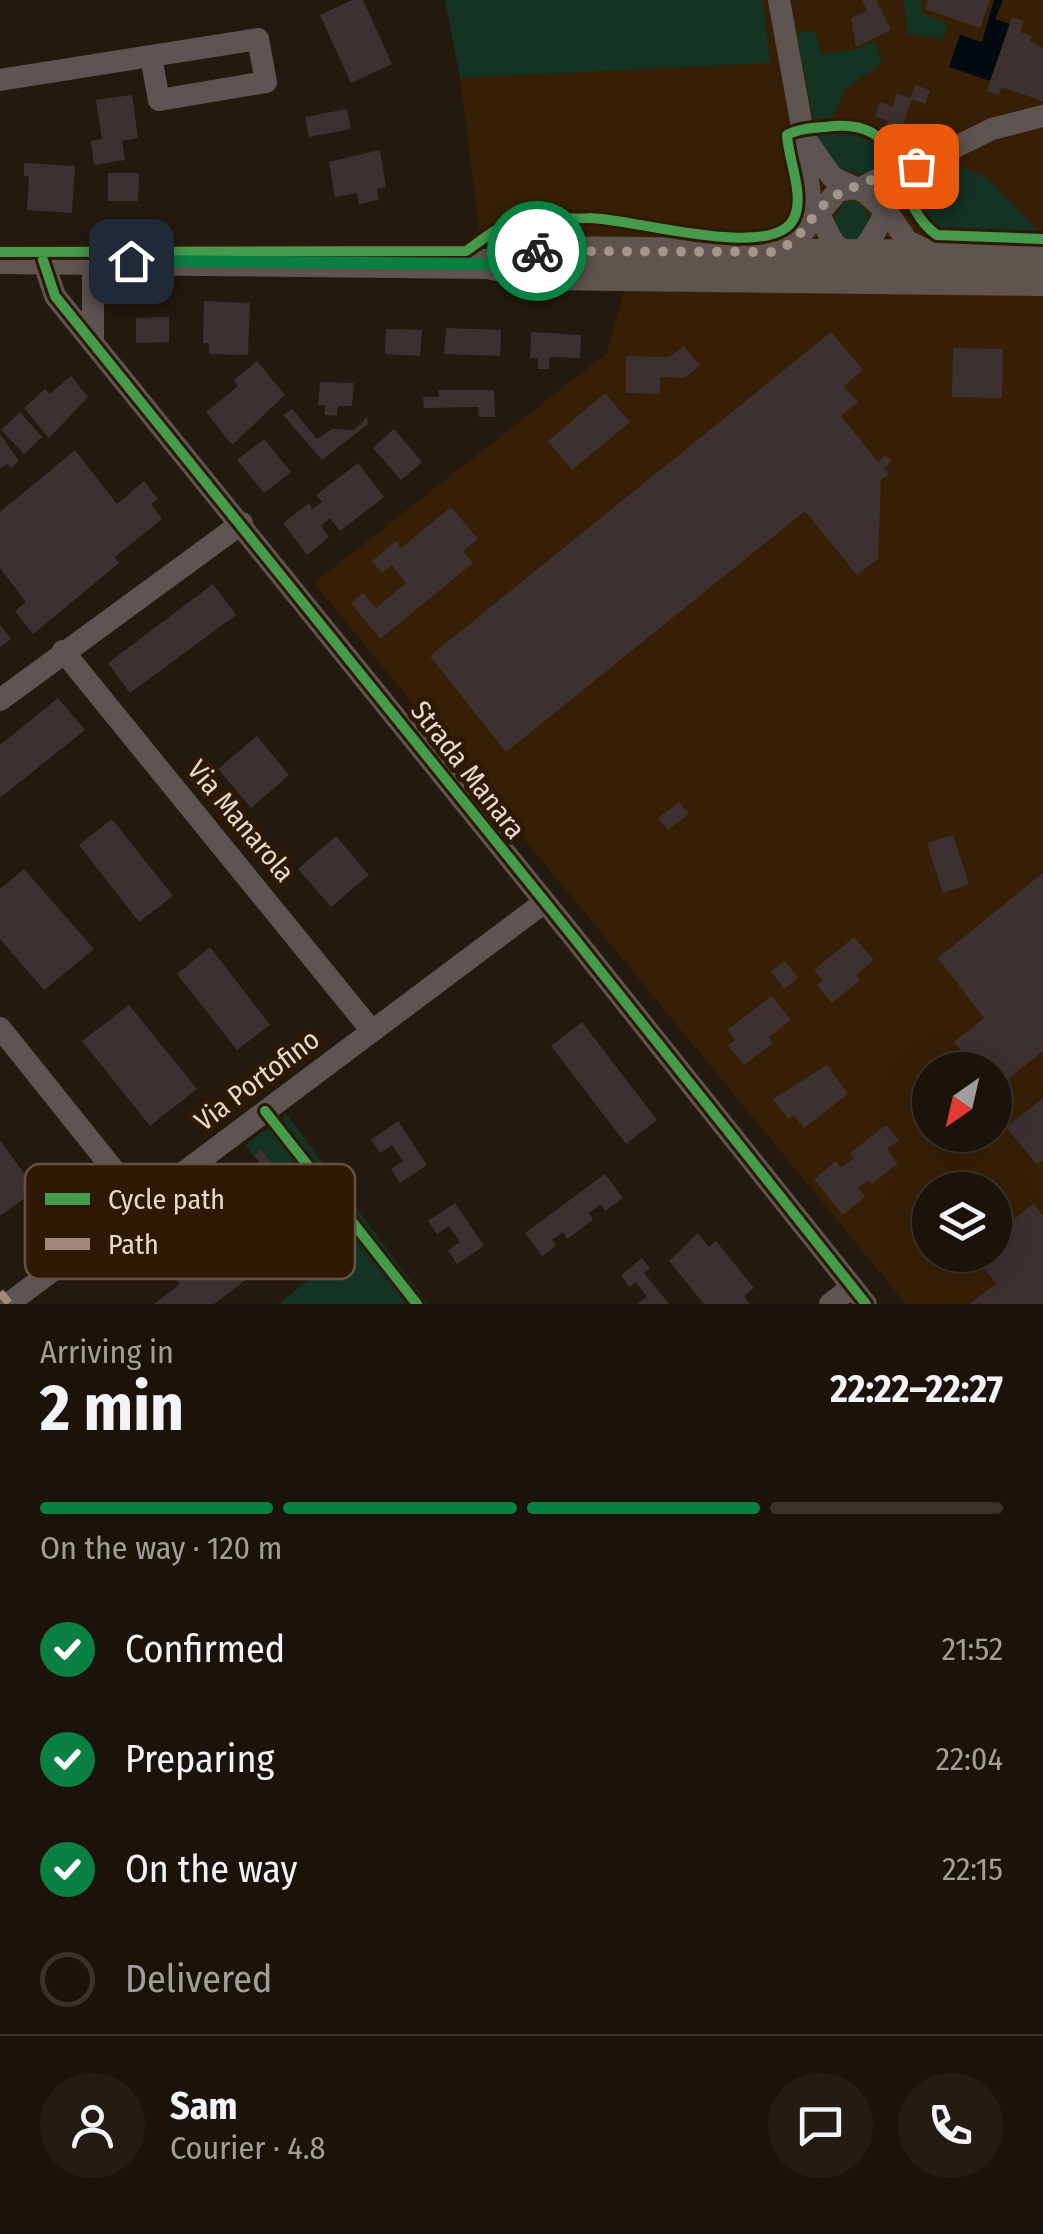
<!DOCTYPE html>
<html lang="en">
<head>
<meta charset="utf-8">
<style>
	:root { --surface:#1b130a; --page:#241c13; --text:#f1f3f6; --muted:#a09e9c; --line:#39322b; --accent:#0b8043 }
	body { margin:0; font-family:"Fira Sans Condensed",sans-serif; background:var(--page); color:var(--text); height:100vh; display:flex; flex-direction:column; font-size:38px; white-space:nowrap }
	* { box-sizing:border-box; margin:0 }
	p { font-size:32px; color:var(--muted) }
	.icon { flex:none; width:55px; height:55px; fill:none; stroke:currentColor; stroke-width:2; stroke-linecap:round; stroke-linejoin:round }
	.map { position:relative; height:1304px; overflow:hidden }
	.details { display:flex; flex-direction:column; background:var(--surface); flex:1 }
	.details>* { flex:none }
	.needle { width:65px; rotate:214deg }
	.controls { position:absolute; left:912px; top:1052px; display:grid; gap:20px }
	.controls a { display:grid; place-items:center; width:100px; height:100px; border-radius:50%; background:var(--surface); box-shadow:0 10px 40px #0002,0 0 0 2px var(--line); font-size:50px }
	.pin { position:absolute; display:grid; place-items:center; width:85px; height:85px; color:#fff; margin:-42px; border-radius:20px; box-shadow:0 5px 15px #0006 }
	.courier { position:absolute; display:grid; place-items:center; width:100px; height:100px; margin:-50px; border:8px solid #0b8043; border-radius:50%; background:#fff; color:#222; box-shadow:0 2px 12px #0007 }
	.overview em { font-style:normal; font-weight:700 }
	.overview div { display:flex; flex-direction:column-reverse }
	.overview { display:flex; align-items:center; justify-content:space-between; height:170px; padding:0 40px }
	h1 { font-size:65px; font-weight:700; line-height:75px }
	.bar { display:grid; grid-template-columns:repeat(4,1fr); gap:15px 10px; align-content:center; height:120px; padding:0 40px }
	.bar i { height:12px; border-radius:8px; background:var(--line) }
	.bar .selected { background:var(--accent) }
	.bar p { grid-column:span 4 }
	.line { display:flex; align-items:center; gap:25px; padding:0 40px; border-top:2px solid var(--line) }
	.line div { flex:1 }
	.round { display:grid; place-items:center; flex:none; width:105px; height:105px; border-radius:52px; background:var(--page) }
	ol { padding:0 40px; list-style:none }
	li { display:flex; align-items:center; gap:30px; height:110px }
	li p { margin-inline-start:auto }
	li .icon { padding:10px; border-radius:50%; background:var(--accent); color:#fff; stroke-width:4 }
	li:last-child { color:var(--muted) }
	li i { width:55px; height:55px; border:5px solid var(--line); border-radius:50% }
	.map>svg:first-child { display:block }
	.built { fill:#371f05; fill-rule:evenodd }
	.green { fill:#153322 }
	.water { fill:#030a0f }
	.building { fill:#3c3031 }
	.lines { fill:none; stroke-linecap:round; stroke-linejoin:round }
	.minor { stroke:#5e5451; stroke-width:22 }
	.major { stroke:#60544f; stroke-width:30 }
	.quiet { stroke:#a5887d; stroke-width:8; stroke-dasharray:15 8; stroke-linecap:butt }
	.cycleway-casing { stroke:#2e1904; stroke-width:16 }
	.cycleway { stroke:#469c4c; stroke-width:10 }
	.done { stroke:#a29589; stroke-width:10; stroke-dasharray:0 18 }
	.route { stroke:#0b8043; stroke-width:12 }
	.labels { text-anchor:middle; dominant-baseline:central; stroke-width:10; stroke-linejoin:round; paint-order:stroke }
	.street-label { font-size:28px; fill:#e6d8cb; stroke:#2e1904 }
	.key { fill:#2e1904; stroke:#655240; stroke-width:2.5 }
	.key-label { font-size:28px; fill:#e6d8cb }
</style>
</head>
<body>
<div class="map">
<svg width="1043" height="1304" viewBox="0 0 1043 1304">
	<rect width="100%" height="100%" fill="#24190e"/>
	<path class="built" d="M762,0H1043V1304H906L314,583L607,353L628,276L485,273L460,78L769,63ZM930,1070H995V1135H930ZM930,1190H995V1255H930Z"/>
	<path class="green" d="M445,0H763L770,63L460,78Z
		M904,0H922L921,13L948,23L943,39L907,34Z
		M816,31L820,54L858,49L875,41L882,63L846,89L830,122L814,125L797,33Z
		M846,132L872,142L891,165L866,174L838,169L815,135Z
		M955,163L986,177L1043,235C1016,235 943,244 927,221C920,210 916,195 911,184Z
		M857,201C869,208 870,218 868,231L851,245L836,231L835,217L844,202Z
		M287,1115L428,1304H278L337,1258L245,1145Z"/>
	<path class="water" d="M994,0H1003L995,19L1010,24L990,81L949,67L960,35L982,42Z"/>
	<path class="building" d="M352,0H363L392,64L351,83L320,15Z
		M862,0H876L891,30L856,47L851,18L867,11Z
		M928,0H990L980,28L925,9Z
		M1012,17L1024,21L1020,32L1032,36L1030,41L1043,48V101L1001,87L999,95L987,91Z
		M915,85L930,90L925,104L912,99L898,139L883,134L888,121L875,116L880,102L893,107L897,93L910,98Z
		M132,95L138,138L122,141L125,160L94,165L91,141L102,139L96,100Z
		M347,109L351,129L309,137L305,117Z
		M380,150L386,187L377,189L379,200L359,204L357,193L335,197L329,162Z
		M24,163L75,166L72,213L27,210L29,176H24Z
		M108,173H139L138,201H108Z
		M204,301L250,303L248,355L209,354V343H203Z
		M169,317V342L136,343V318Z
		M446,328L501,330L500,356L444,354Z
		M386,329L422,330L420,356L385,354Z
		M531,332L581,335L580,358L550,357L549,369H538V358H530Z
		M831,332L863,370L844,386L858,402L841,416L878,462L886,455L892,462L884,468L889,474L881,480L878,559L857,575L805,511L506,752L430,656Z
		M684,346L700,366L684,378L660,377V394L626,393V356L669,357Z
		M953,348L1003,349L1002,398L952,397Z
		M257,361L285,395L232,445L206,412L238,386L234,380Z
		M71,376L88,397L49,438L24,408L45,389L50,394Z
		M320,382L354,383L352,406H338L337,416L325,415V405H318Z
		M438,390H494L495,417H479L478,407L424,408L423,397H439Z
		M605,393L630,422L572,470L548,441Z
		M292,409L317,439L332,429L354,430L367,417L368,424L322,460L283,415Z
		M20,412L42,437L24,454L1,430Z
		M394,429L422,462L401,480L373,448Z
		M0,434L19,461L11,468L7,464L0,468Z
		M264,439L291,472L264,493L237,460Z
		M75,450L117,504L144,481L158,499L151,504L162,519L115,557L119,563L33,634L15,611L26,602L0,568V512Z
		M358,463L384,497L340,531L330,518L321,526L329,537L307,555L283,523L309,503L312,509L322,502L316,495Z
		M451,507L478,539L463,551L473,563L380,639L351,603L363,593L376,608L406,583L392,565L382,573L372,561L396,541L401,548Z
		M213,584L236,615L130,693L108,663Z
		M0,625L11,639L0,647Z
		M58,698L85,730L0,798V745Z
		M257,736L289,775L251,808L218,769Z
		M679,802L689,814L668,830L658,818Z
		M112,819L173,896L139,922L79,845Z
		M953,835L969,884L943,893L927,843Z
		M336,836L369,875L331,907L298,869Z
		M24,869L94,949L44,990L0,939V889Z
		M1043,873V1051L995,1090V1070L941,1068L962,1051L954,1042L984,1018L938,958Z
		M854,937L874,960L856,975L860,980L832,1003L817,985L823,980L814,970Z
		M210,947L270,1025L237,1050L177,974Z
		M785,961L798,978L784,989L771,971Z
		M772,996L791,1020L769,1037L773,1043L744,1065L728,1046L735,1040L727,1030Z
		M129,1005L197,1089L150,1126L82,1041Z
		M582,1022L657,1120L626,1144L551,1046Z
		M827,1065L848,1094L804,1128L794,1115L788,1119L773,1099Z
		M1043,1098V1160L1037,1165L1006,1127Z
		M398,1121L427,1165L400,1183L391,1169L403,1161L392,1145L380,1153L371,1140Z
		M886,1125L899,1140L887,1149L898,1163L872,1184L868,1180L858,1188L865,1197L843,1215L814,1179L836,1161L841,1168L854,1158L850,1153Z
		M0,1140L36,1190L0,1216Z
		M261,1149L275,1168L268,1174L254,1155Z
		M605,1174L623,1198L605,1211L601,1204L589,1213L593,1220L567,1239L563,1232L552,1240L556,1246L542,1256L525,1233Z
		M455,1203L484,1246L457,1264L448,1250L460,1242L449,1226L437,1234L428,1221Z
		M1034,1203L1043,1215V1304H970L996,1283L974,1255H995V1234Z
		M274,1210L298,1240L214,1304H154L180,1284L172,1273L197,1255L204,1264L229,1245L223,1237L251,1215L257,1223Z
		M698,1233L709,1247L716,1241L754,1288L744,1296L750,1304H704L669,1261Z
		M642,1258L650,1268L644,1273L669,1304H637L647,1297L636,1282L629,1287L621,1275Z"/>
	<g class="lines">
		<path class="minor" d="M779,0L804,138L811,207L807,223
			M0,80L258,39L266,82L159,100L151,57
			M805,138L832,177L866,193L888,213L907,241L932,253
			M812,201L833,242L853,261
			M774,252L795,241L838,191L863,187L898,169L919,165L992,129L1043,116
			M43,260L55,296C328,631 598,966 866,1304
			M93,260V343
			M853,260C883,234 887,191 919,165
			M63,651L372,1031
			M0,700L242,523
			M0,1028L141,1204
			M8,1304L542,904
			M830,1304L852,1287"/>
		<path class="major" d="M0,259L488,264L540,275L1043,281
			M496,262L539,251L1043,256"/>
		<path class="quiet" d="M0,1292L9,1303"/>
		<g class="cycleway-casing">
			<path id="cycleway" d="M0,252L466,251C477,244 493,230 504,226C529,219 562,218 588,218C628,217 774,263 794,218C805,195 788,159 787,135C798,129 812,128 825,127C915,114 888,202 937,235L1043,239
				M43,260L55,296C328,631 598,966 866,1304
				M265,1111L417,1304"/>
		</g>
		<use href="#cycleway" class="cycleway"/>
	</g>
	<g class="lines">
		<path class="done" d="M537,251L773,252C801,243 808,218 829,200C839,190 911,165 916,166"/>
		<path class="route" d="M131,261L488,264L537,251"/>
	</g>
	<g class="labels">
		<g class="street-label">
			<text transform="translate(468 770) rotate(52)">Strada Manara</text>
			<text transform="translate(241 821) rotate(50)">Via Manarola</text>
			<text transform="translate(257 1080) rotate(-37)">Via Portofino</text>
		</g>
	</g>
	<rect x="25" y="1164" width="330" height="115" rx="15" class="key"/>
	<rect x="45" y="1193" width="45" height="12" fill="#469c4c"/>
	<rect x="45" y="1238" width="45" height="12" fill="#a5887d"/>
	<g class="key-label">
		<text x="108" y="1209">Cycle path</text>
		<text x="108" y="1254">Path</text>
	</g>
</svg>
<div class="controls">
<a><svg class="needle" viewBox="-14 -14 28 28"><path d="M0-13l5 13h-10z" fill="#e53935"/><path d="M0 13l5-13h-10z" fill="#a09e9c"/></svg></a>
<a><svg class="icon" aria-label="layers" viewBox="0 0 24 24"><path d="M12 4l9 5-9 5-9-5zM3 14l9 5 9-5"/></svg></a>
</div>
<div class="pin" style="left:916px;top:166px;background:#ea580c"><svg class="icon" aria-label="bag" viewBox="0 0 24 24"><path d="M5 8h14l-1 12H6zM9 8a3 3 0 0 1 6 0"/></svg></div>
<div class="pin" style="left:131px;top:261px;background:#1f2937"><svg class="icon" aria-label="home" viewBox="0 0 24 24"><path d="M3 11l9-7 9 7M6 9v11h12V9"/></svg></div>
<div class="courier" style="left:537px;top:251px"><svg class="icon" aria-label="bike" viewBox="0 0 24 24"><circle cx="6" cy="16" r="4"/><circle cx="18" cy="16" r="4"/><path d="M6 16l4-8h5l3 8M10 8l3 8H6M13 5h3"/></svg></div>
</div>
<section class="details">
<div class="overview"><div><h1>2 min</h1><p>Arriving in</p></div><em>22:22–22:27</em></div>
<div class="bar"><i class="selected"></i><i class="selected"></i><i class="selected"></i><i></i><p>On the way · 120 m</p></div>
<ol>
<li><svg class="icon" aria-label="check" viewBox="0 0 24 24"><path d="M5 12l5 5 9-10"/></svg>Confirmed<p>21:52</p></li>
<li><svg class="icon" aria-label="check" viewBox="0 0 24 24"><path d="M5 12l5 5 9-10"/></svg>Preparing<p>22:04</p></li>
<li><svg class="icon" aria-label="check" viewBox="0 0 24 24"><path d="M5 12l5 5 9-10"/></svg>On the way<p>22:15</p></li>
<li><i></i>Delivered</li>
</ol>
<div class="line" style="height:180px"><a class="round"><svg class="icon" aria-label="person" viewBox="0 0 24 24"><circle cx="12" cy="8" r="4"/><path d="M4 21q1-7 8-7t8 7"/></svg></a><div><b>Sam</b><p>Courier · 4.8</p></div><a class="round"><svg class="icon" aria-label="chat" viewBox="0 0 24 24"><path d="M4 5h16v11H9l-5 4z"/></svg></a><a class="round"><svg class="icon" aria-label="phone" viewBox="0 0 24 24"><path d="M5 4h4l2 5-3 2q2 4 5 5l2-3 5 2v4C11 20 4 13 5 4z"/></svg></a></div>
</section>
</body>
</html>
